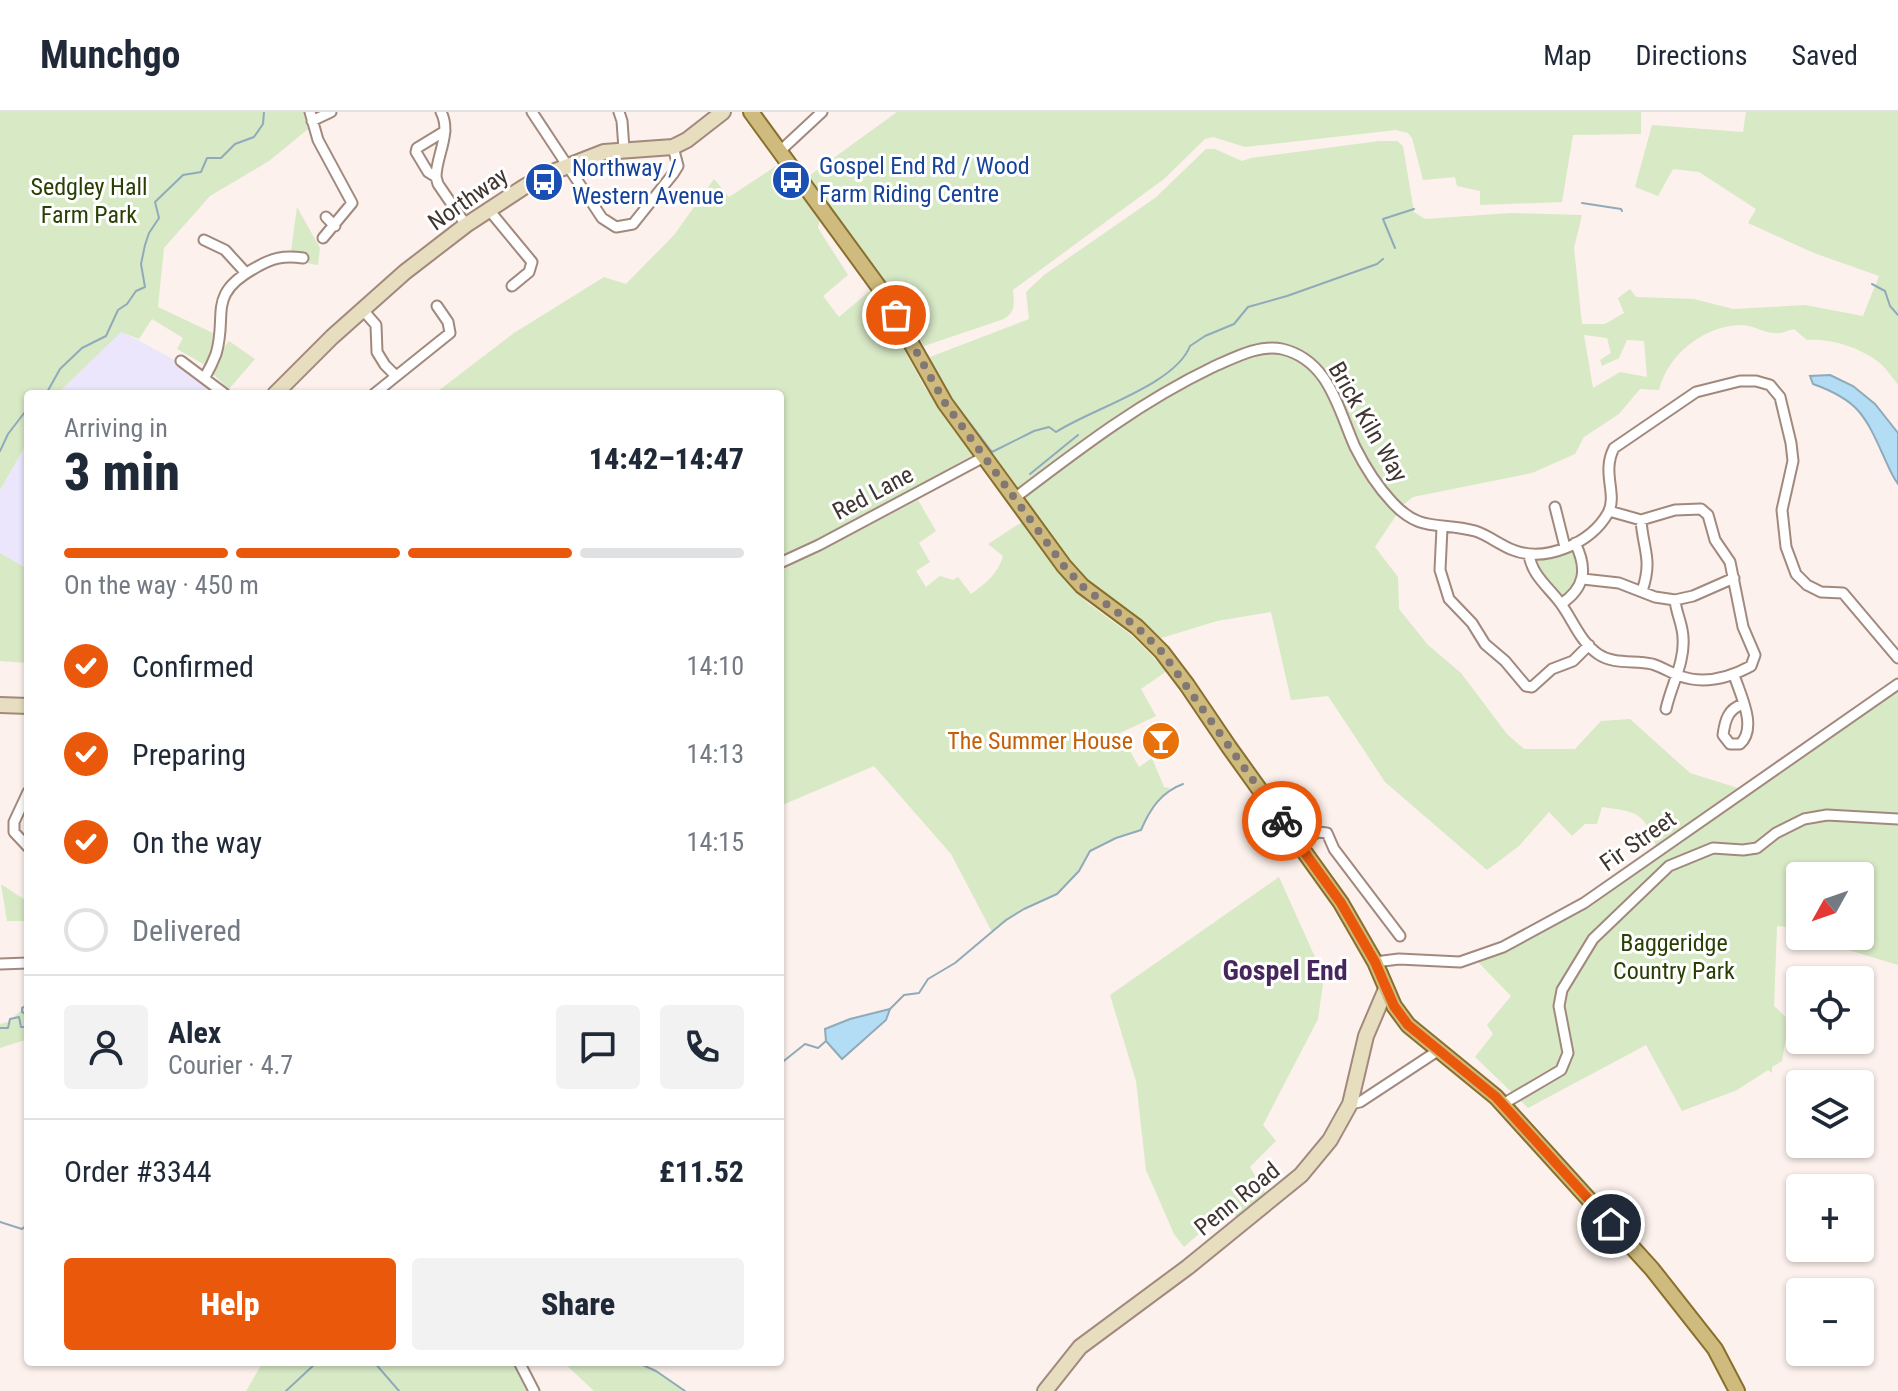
<!DOCTYPE html>
<html lang="en">
<head>
<meta charset="utf-8">
<style>
	:root { --surface:#fff; --page:#f2f2f3; --text:#1f2937; --muted:#747a83; --line:#e0e1e3; --accent:#ea580c }
	body { margin:0; font-family:"Roboto Condensed",sans-serif; background:var(--page); color:var(--text); height:100vh; display:flex; flex-direction:column; font-size:30px; white-space:nowrap }
	* { box-sizing:border-box; margin:0 }
	p { font-size:26px; color:var(--muted) }
	.icon { flex:none; width:44px; height:44px; fill:none; stroke:currentColor; stroke-width:2; stroke-linecap:round; stroke-linejoin:round }
	.map { position:relative; flex:1; overflow:hidden }
	.panel { position:absolute; left:24px; top:278px; width:760px; height:976px; display:flex; flex-direction:column; background:var(--surface); border-radius:8px; box-shadow:0 2px 6px #0004 }
	.panel>* { flex:none }
	.needle { width:52px; rotate:230deg }
	.buttons { position:absolute; left:1786px; top:750px; display:grid; gap:16px }
	.buttons a { display:grid; place-items:center; width:88px; height:88px; border-radius:8px; background:var(--surface); box-shadow:0 2px 6px #0004; font-size:40px }
	.pin { position:absolute; display:grid; place-items:center; width:68px; height:68px; color:#fff; margin:-34px; border:4px solid #fff; border-radius:50%; box-shadow:0 2px 8px #0007 }
	.courier { position:absolute; display:grid; place-items:center; width:80px; height:80px; margin:-40px; border:6px solid #ea580c; border-radius:50%; background:#fff; color:#222; box-shadow:0 2px 10px #0007 }
	.head em { font-style:normal; font-weight:800 }
	.head div { display:flex; flex-direction:column-reverse }
	.head { display:flex; align-items:center; justify-content:space-between; height:136px; padding:0 40px }
	h1 { font-size:52px; font-weight:800; line-height:60px }
	.bar { display:grid; grid-template-columns:repeat(4,1fr); gap:12px 8px; align-content:center; height:96px; padding:0 40px }
	.bar i { height:10px; border-radius:6px; background:var(--line) }
	.bar .selected { background:var(--accent) }
	.bar p { grid-column:span 4 }
	.line { display:flex; align-items:center; gap:20px; padding:0 40px; border-top:2px solid var(--line) }
	.line div { flex:1 }
	.round { display:grid; place-items:center; flex:none; width:84px; height:84px; border-radius:8px; background:var(--page) }
	ol { padding:0 40px; list-style:none }
	li { display:flex; align-items:center; gap:24px; height:88px }
	li p { margin-inline-start:auto }
	li .icon { padding:8px; border-radius:50%; background:var(--accent); color:#fff; stroke-width:4 }
	li:last-child { color:var(--muted) }
	li i { width:44px; height:44px; border:4px solid var(--line); border-radius:50% }
	.primary-button { display:flex; gap:16px; margin-top:auto; padding:16px 40px }
	.primary-button a { flex:1; height:92px; border-radius:8px; background:var(--accent); color:#fff; font-size:32px; font-weight:800; line-height:92px; text-align:center }
	.primary-button a+a { background:var(--page); color:var(--text) }
	header { display:flex; align-items:center; gap:48px; box-sizing:border-box; height:112px; padding:0 40px; background:var(--surface); border-bottom:2px solid var(--line) }
	header strong { font-size:38px }
	nav { display:flex; gap:44px; margin-inline-start:auto; font-size:28px }
	.map>svg:first-child { display:block }
	.education { fill:#ebe6fc }
	.green { fill:#d8e9c6; fill-rule:evenodd }
	.water { fill:#b3dcf5; stroke:#90aaba; stroke-width:2 }
	.lines { fill:none; stroke-linecap:round; stroke-linejoin:round }
	.stream { stroke:#90aaba; stroke-width:2 }
	.street-casing { stroke:#a2897e; stroke-width:13 }
	.secondary-casing { stroke:#a2897e; stroke-width:18 }
	.primary-casing { stroke:#896f2c; stroke-width:18 }
	.street { stroke:#fff; stroke-width:9 }
	.secondary { stroke:#e7ddbf; stroke-width:14 }
	.primary { stroke:#d0bb7f; stroke-width:14 }
	.done { stroke:#827772; stroke-width:8; stroke-dasharray:0 14.4 }
	.route { stroke:#ea580c; stroke-width:10 }
	.labels { text-anchor:middle; dominant-baseline:central; stroke-width:6; stroke-linejoin:round; paint-order:stroke }
	.transit-label { font-size:24px; fill:#164399; stroke:#fff; text-anchor:start }
	.park-label { font-size:24px; fill:#2a3f04; stroke:#fff }
	.street-label { font-size:24px; fill:#403631; stroke:#fff }
	.food-label { font-size:24px; fill:#c56008; stroke:#fff; text-anchor:end }
	.quarter-label { font-size:28px; font-weight:bold; fill:#47255d; stroke:#fff }
</style>
</head>
<body>
<header>
<strong>Munchgo</strong>
<nav><a>Map</a><a>Directions</a><a>Saved</a></nav>
</header>
<div class="map">
<svg width="1898" height="1279" viewBox="0 0 1898 1279">
	<rect width="100%" height="100%" fill="#fcf1ec"/>
	<path class="education" d="M121,219L171,246L218,282H57Z
		M28,329V457L0,441V378Z"/>
	<path class="green" d="M0,0H304L308,17L269,49L210,84L164,136L158,195L213,221L211,240L205,253L177,237L183,226L152,207L139,227L121,220L57,282H28V329L0,378Z
		M897,0H1641V22L1573,23L1562,90L1480,93V79L1457,74L1455,65L1423,68L1412,26L1408,21L1396,18L1245,35L1213,25L1205,27L1164,67L1013,178C1014,192 1016,199 1004,207L924,234L897,191L806,66Z
		M1746,0H1898V273C1893,266 1887,258 1881,252C1862,236 1831,226 1807,228L1794,217C1789,218 1781,222 1775,221C1763,221 1753,212 1738,213C1701,216 1668,243 1659,278L1640,277L1619,302L1584,325L1575,342L1532,361L1413,385L1403,393L1375,435L1398,465L1399,497L1428,533L1461,561L1507,622L1524,637H1575L1601,609L1630,607L1690,661L1741,677L1657,736C1644,700 1638,700 1602,695L1597,712H1585L1572,724L1549,700L1519,734L1487,758L1385,670L1328,584L1291,588L1271,500L1217,509L1155,528L1077,459L990,341L937,263L930,245L1029,207L1026,180L1044,163L1155,86L1206,37H1215L1242,49L1251,46L1379,29H1397L1403,34L1414,100L1425,107L1511,101L1582,103L1574,136L1582,212H1605L1624,201L1618,186L1630,177L1636,185L1694,187L1733,197L1805,193L1863,204L1879,164L1814,141L1748,111L1756,97L1699,60L1673,57L1658,84L1635,75L1652,13L1743,20ZM1584,223L1607,226L1611,241L1600,248L1602,254L1619,246L1627,228L1644,229L1647,265L1620,260L1593,276Z
		M779,52L820,107L818,116L848,163L823,184L839,205L871,178L924,274L973,343L815,430L780,447V282H441L438,279L514,221L604,165L626,172L674,123L714,67L729,85Z
		M297,95L320,136L318,153L306,151L308,141L291,139Z
		M229,229L255,247L229,277L213,262L221,239Z
		M918,388L936,419L919,431L930,450L916,459L926,475L940,464L953,468L958,465L971,482C986,471 998,462 1003,444L988,432L1022,410L1059,461L1089,492L1131,523L1167,559L1141,577L1156,604L1120,621L1139,655L1152,646L1164,675L1170,676L1150,699L1141,718L1116,726L1091,739L1079,759L1057,782L1024,797L992,820L951,742L874,654L780,694V456L822,438Z
		M1569,438H1574C1583,455 1579,476 1562,484L1535,454L1534,450L1537,446Z
		M0,441L28,457V551L0,549Z
		M1898,569V853L1812,827L1813,824H1860V764H1800V809L1797,807L1786,815L1777,814L1774,894L1789,908L1782,949L1772,955V961L1768,958L1737,978L1682,999L1646,933L1528,996L1475,945L1493,922L1487,913L1511,884L1477,849L1587,794Z
		M1279,765L1324,865L1318,907L1263,1013L1276,1029L1250,1055L1267,1084L1239,1108L1228,1096L1184,1135L1174,1122L1146,1058L1136,969L1110,883Z
		M1,772L28,790V809H7Z
		M28,892V927L0,936V912L8,910Z
		M263,1250H515L530,1279H246Z
		M563,1250H636L656,1259L685,1279H594Z"/>
	<path class="water" d="M1830,263L1853,274L1875,292L1898,321V372C1892,364 1888,354 1884,345C1865,303 1858,288 1813,272L1810,264Z
		M890,897L886,908L842,947L826,929L825,917L850,907Z"/>
	<g class="lines">
		<path class="stream" d="M822,85L847,119
			M1582,91L1621,97L1622,99
			M1395,136L1383,107L1414,97
			M1872,172L1885,179L1890,194L1898,203
			M900,197L908,213
			M927,243L950,285L992,340L1034,319L1049,315L1056,320C1091,297 1175,273 1190,234L1205,224L1234,212L1248,195L1287,184L1377,152L1383,147
			M46,282L60,257L82,236L106,224L118,198L127,192L136,179L145,175L141,152L145,133L149,121L159,106L155,90L183,63L201,60L207,46H221L235,32L254,25L263,12L264,0
			M0,339L8,322L28,296
			M1030,362L1078,323
			M28,893L22,896V900L28,903
			M890,897L904,883L919,881L928,867L955,851L1006,808L1024,797L1057,782L1079,759L1090,739L1116,726L1141,718C1150,697 1161,680 1183,672
			M0,916H8L10,907L19,905L21,915H25L28,908
			M780,952L805,932L818,936L826,929
			M0,1110L22,1117L28,1112
			M374,1250L399,1279
			M636,1250L656,1259L685,1279
			M286,1279L317,1250"/>
		<g class="street-casing">
			<path id="street" d="M310,0L318,28L352,91L323,126
				M441,0C452,21 436,44 436,65L438,72L466,113
				M532,0L602,106L616,115L633,112L673,62L678,54L673,35
				M619,0L622,9L624,37
				M312,9L331,0
				M779,40L822,0
				M436,65L428,60L416,40L417,36L445,19
				M489,98L532,150L529,160L512,174
				M326,105L335,114
				M204,128L225,138L246,161
				M362,197L376,213L377,240L385,253L396,264
				M181,249L225,282
				M205,265C209,258 213,250 216,242C228,202 206,183 255,156C272,146 284,143 303,146
				M374,282L450,221L448,210L437,194
				M1016,385C1079,337 1140,290 1213,255C1234,246 1259,232 1282,237C1329,248 1338,297 1355,335C1364,353 1378,375 1392,390C1421,422 1440,409 1475,419C1488,423 1500,433 1513,438C1546,451 1591,431 1608,401C1618,382 1601,361 1614,336L1696,280L1740,269H1756L1770,273L1780,285L1791,331L1793,349L1782,398L1786,435L1796,462L1807,473L1821,480L1843,481L1898,546
				M1555,395L1565,435
				M1641,408C1643,438 1653,447 1642,479
				M1442,416L1440,458L1449,487L1472,511L1485,532L1505,549L1526,574L1532,575L1552,557L1573,549L1589,533
				M1529,442C1531,461 1546,473 1558,488C1572,505 1579,529 1598,542C1614,553 1634,548 1652,552C1662,555 1671,561 1680,564C1705,573 1729,566 1751,554L1755,543L1743,515L1730,450L1715,428L1708,403L1701,397L1675,398L1641,408L1609,399
				M780,451L819,433L984,345
				M1583,467L1619,471L1655,485L1675,488L1693,484L1734,466
				M1561,492C1585,476 1588,457 1575,431
				M1734,563C1740,582 1758,616 1740,632H1730L1723,623C1725,608 1728,597 1743,592
				M1666,597C1671,574 1685,550 1683,526C1683,513 1676,501 1675,488
				M28,680L14,710V720L28,735
				M1298,732L1318,720L1327,721L1334,737L1400,824
				M1375,850L1399,847L1460,850L1503,835L1584,791L1898,572
				M0,852L28,851
				M1350,992L1360,990L1439,938
				M1503,992L1561,958L1568,941L1559,894L1562,878L1593,827L1669,754L1713,736L1743,738L1757,736L1776,721L1804,707L1827,703L1898,707
				M519,1250L534,1279"/>
		</g>
		<g class="secondary-casing">
			<path id="secondary" d="M275,282L332,225L405,160L466,113L524,75L545,63L604,40L673,35L687,28L723,0
				M0,593L28,594
				M1045,1279L1080,1235L1188,1155L1301,1063L1330,1028L1350,992L1366,924L1386,877"/>
		</g>
		<g class="primary-casing">
			<path id="primary" d="M751,0L881,178L945,291L1064,454L1082,474L1137,515L1162,540L1187,573L1229,635L1341,791L1375,850L1394,894L1408,913L1496,985L1652,1157L1715,1237L1737,1279"/>
		</g>
		<use href="#street" class="street"/>
		<use href="#secondary" class="secondary"/>
		<use href="#primary" class="primary"/>
	</g>
	<g class="lines">
		<path class="done" d="M896,203L945,291L1064,454L1082,474L1137,515L1162,540L1282,709"/>
		<path class="route" d="M1282,709L1341,791L1375,850L1394,894L1408,913L1496,985L1611,1112"/>
	</g>
	<defs>
		<g id="bus-disc" transform="scale(2)"><circle r="9.5" fill="#1a4fb4" stroke="#fff"/><path d="M-5-6H5V4H4V6H2V4H-2V6H-4V4H-5ZM-3.5-4V0h7V-4ZM-3.5 1.2v1.5H-2V1.2ZM2 1.2v1.5H3.5V1.2Z" fill="#fff"/></g>
		<g id="bar-disc" transform="scale(2)"><circle r="9.5" fill="#e8710a" stroke="#fff"/><path d="M-6-5H6L.8 .8V4.5H3.5V6h-7V4.5H-.8V.8Z" fill="#fff"/></g>
	</defs>
	<g fill-rule="evenodd">
		<use href="#bus-disc" x="791" y="68"/>
		<use href="#bus-disc" x="544" y="70"/>
		<use href="#bar-disc" x="1161" y="629"/>
	</g>
	<g class="labels">
		<g class="transit-label">
			<text x="819" y="54">Gospel End Rd / Wood<tspan x="819" dy="28">Farm Riding Centre</tspan></text>
			<text x="572" y="56">Northway /<tspan x="572" dy="28">Western Avenue</tspan></text>
		</g>
		<g class="park-label">
			<text x="89" y="75">Sedgley Hall<tspan x="89" dy="28">Farm Park</tspan></text>
			<text x="1674" y="831">Baggeridge<tspan x="1674" dy="28">Country Park</tspan></text>
		</g>
		<g class="street-label">
			<text transform="translate(468 87) rotate(-35)">Northway</text>
			<text transform="translate(1368 310) rotate(60)">Brick Kiln Way</text>
			<text transform="translate(873 381) rotate(-28)">Red Lane</text>
			<text transform="translate(1638 729) rotate(-35)">Fir Street</text>
			<text transform="translate(1237 1087) rotate(-39)">Penn Road</text>
		</g>
		<g class="food-label">
			<text x="1133" y="629">The Summer House</text>
		</g>
		<g class="quarter-label">
			<text x="1285" y="858">Gospel End</text>
		</g>
	</g>
</svg>
<div class="buttons">
<a><svg class="needle" viewBox="-14 -14 28 28"><path d="M0-13l5 13h-10z" fill="#e53935"/><path d="M0 13l5-13h-10z" fill="#747a83"/></svg></a>
<a><svg class="icon" aria-label="locate" viewBox="0 0 24 24"><circle cx="12" cy="12" r="6"/><path d="M12 2v4M12 18v4M2 12h4M18 12h4"/></svg></a>
<a><svg class="icon" aria-label="layers" viewBox="0 0 24 24"><path d="M12 4l9 5-9 5-9-5zM3 14l9 5 9-5"/></svg></a>
<a>+</a>
<a>−</a>
</div>
<div class="pin" style="left:896px;top:203px;background:#ea580c"><svg class="icon" aria-label="bag" viewBox="0 0 24 24"><path d="M5 8h14l-1 12H6zM9 8a3 3 0 0 1 6 0"/></svg></div>
<div class="pin" style="left:1611px;top:1112px;background:#1f2937"><svg class="icon" aria-label="home" viewBox="0 0 24 24"><path d="M3 11l9-7 9 7M6 9v11h12V9"/></svg></div>
<div class="courier" style="left:1282px;top:709px"><svg class="icon" aria-label="bike" viewBox="0 0 24 24"><circle cx="6" cy="16" r="4"/><circle cx="18" cy="16" r="4"/><path d="M6 16l4-8h5l3 8M10 8l3 8H6M13 5h3"/></svg></div>
<section class="panel">
<div class="head"><div><h1>3 min</h1><p>Arriving in</p></div><em>14:42–14:47</em></div>
<div class="bar"><i class="selected"></i><i class="selected"></i><i class="selected"></i><i></i><p>On the way · 450 m</p></div>
<ol>
<li><svg class="icon" aria-label="check" viewBox="0 0 24 24"><path d="M5 12l5 5 9-10"/></svg>Confirmed<p>14:10</p></li>
<li><svg class="icon" aria-label="check" viewBox="0 0 24 24"><path d="M5 12l5 5 9-10"/></svg>Preparing<p>14:13</p></li>
<li><svg class="icon" aria-label="check" viewBox="0 0 24 24"><path d="M5 12l5 5 9-10"/></svg>On the way<p>14:15</p></li>
<li><i></i>Delivered</li>
</ol>
<div class="line" style="height:144px"><a class="round"><svg class="icon" aria-label="person" viewBox="0 0 24 24"><circle cx="12" cy="8" r="4"/><path d="M4 21q1-7 8-7t8 7"/></svg></a><div><b>Alex</b><p>Courier · 4.7</p></div><a class="round"><svg class="icon" aria-label="chat" viewBox="0 0 24 24"><path d="M4 5h16v11H9l-5 4z"/></svg></a><a class="round"><svg class="icon" aria-label="phone" viewBox="0 0 24 24"><path d="M5 4h4l2 5-3 2q2 4 5 5l2-3 5 2v4C11 20 4 13 5 4z"/></svg></a></div>
<div class="line" style="height:104px"><div>Order #3344</div><b>£11.52</b></div>
<div class="primary-button"><a>Help</a><a>Share</a></div>
</section>
</div>
</body>
</html>
